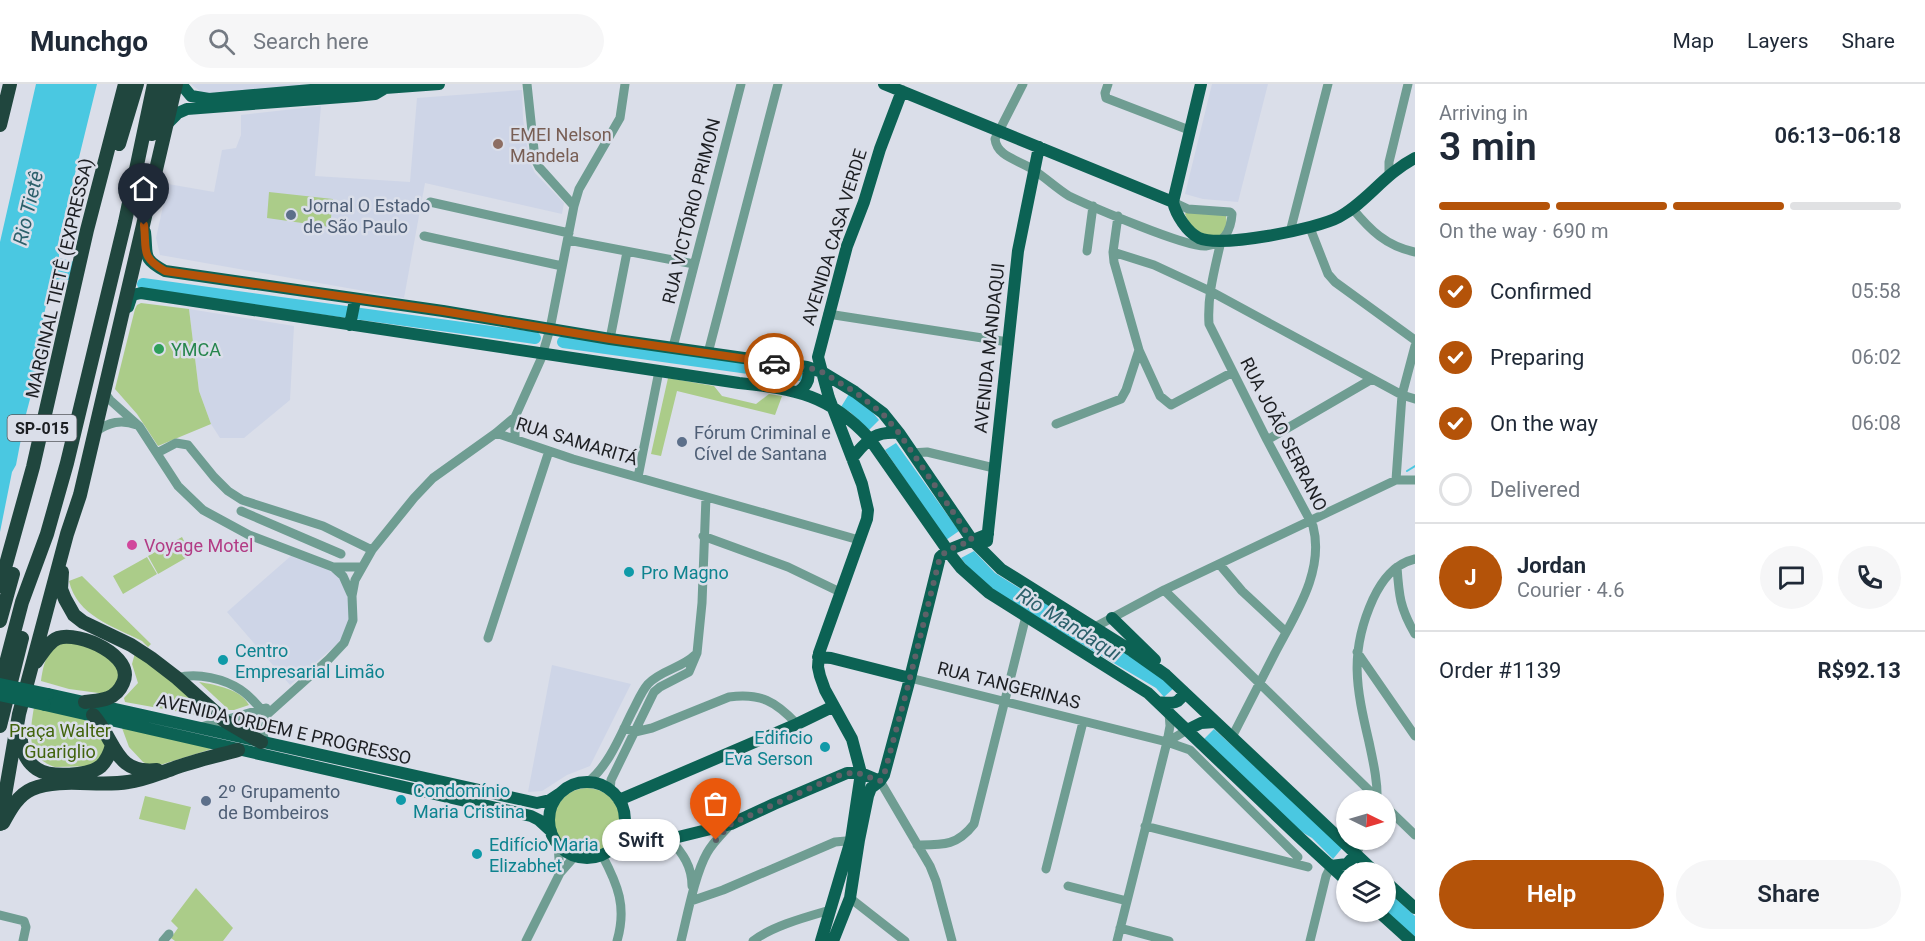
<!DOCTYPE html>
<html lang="en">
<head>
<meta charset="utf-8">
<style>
	:root { --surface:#fff; --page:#f6f6f7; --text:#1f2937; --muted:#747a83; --line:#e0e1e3; --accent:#b45309 }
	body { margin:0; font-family:Roboto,sans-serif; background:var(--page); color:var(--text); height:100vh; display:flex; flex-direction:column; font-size:22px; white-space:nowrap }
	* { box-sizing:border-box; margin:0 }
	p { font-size:20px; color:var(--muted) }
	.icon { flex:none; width:33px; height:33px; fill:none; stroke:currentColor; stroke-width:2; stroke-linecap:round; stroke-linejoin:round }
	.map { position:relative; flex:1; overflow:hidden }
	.details { display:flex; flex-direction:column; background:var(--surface); width:510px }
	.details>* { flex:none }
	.needle { width:39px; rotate:95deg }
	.buttons { position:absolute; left:1336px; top:706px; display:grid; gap:12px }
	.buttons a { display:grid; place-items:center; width:60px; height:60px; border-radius:50%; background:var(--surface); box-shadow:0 2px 4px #0004; font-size:30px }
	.pin { position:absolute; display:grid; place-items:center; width:51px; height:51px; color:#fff; margin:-62px -26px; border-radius:50% 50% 50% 0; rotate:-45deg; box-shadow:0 0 6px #0007 }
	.pin .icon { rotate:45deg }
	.courier { position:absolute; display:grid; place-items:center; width:60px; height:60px; margin:-30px; border:4px solid #b45309; border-radius:50%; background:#fff; color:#222; box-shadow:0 2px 8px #0007 }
	.bubble { position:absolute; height:42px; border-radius:21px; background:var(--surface); box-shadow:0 2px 4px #0004; font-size:20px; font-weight:600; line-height:42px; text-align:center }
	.overview em { font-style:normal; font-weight:600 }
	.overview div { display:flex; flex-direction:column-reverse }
	.overview { display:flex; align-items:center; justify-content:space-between; height:102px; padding:0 24px }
	h1 { font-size:39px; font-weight:600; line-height:45px }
	.bar { display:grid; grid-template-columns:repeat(4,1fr); gap:9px 6px; align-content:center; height:72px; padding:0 24px }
	.bar i { height:8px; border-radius:4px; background:var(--line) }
	.bar .current { background:var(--accent) }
	.bar p { grid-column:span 4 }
	.line { display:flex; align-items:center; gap:15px; padding:0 24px; border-top:2px solid var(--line) }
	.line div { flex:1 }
	.round { display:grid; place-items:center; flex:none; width:63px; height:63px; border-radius:32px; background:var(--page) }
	ol { padding:0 24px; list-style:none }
	li { display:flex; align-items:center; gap:18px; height:66px }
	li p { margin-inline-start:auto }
	li .icon { padding:6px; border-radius:50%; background:var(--accent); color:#fff; stroke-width:4 }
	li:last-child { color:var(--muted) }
	li i { width:33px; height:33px; border:3px solid var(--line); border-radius:50% }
	.primary-button { display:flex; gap:12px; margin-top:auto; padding:12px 24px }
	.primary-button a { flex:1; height:69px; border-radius:36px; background:var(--accent); color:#fff; font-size:24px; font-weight:600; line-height:69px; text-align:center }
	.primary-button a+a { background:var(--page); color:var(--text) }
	header { display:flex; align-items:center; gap:36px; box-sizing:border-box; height:84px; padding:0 30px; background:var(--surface); border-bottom:2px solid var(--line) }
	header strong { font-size:28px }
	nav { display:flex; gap:33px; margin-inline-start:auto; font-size:21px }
	.search { width:420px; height:54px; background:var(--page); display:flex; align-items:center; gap:15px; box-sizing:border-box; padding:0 21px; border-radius:33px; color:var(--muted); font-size:22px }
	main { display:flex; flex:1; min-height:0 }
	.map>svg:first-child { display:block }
	.built { fill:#ced5e7 }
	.green { fill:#abcc89 }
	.water { fill:#4ac8e1 }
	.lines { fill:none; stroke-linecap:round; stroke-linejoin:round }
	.stream { stroke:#4ac8e1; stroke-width:2 }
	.river { stroke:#4ac8e1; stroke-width:12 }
	.minor { stroke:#6f9d92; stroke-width:9 }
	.major { stroke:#0c6254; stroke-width:12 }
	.highway { stroke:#20463e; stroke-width:14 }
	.major-bridge { stroke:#0c6254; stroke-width:12 }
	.done { stroke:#5e6168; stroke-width:6; stroke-dasharray:0 10.8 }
	.route { stroke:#b45309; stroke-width:8 }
	.education-dot { fill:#8d6e63; stroke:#dadee9; stroke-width:2 }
	.service-dot { fill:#5c6f8a; stroke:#dadee9; stroke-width:2 }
	.leisure-dot { fill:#2e9e5b; stroke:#dadee9; stroke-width:2 }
	.hotel-dot { fill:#d1479c; stroke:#dadee9; stroke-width:2 }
	.culture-dot { fill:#0f9aa8; stroke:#dadee9; stroke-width:2 }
	.labels { text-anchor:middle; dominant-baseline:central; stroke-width:5; stroke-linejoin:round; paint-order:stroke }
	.shield { fill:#dadee9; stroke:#55585e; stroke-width:1.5 }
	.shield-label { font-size:16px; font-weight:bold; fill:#1c1e22 }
	.education-label { font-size:18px; fill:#785e54; stroke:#dadee9; text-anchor:start }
	.service-label { font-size:18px; fill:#4e5e75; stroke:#dadee9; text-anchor:start }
	.street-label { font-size:18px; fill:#1c1e22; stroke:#dadee9 }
	.leisure-label { font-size:18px; fill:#27864d; stroke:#dadee9; text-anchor:start }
	.hotel-label { font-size:18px; fill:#b23c85; stroke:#dadee9; text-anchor:start }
	.culture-label { font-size:18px; fill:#0d838f; stroke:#dadee9; text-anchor:start }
	.park-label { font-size:18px; fill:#42640d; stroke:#dadee9 }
	.water-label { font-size:20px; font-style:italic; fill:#2c606b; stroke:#dadee9 }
</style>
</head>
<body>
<header>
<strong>Munchgo</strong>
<div class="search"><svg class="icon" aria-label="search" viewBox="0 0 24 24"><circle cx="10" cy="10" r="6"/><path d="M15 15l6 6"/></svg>Search here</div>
<nav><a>Map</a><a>Layers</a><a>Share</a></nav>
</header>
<main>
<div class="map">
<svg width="1415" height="857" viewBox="0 0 1415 857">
	<rect width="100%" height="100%" fill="#dadee9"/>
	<path class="built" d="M191,0H329L218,11L201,8Z
		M1212,0H1268L1238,118L1203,115L1185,110Z
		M522,6L523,35L530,79L535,89L564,119L562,130L425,99L404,214L160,171L156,154L168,100L214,108L222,66L236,64L241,51V31L321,22L315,92L410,98L417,14Z
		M189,225L294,242L290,316L244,354H220L211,340L199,307Z
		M292,471L322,482L335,490L342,498L350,520L351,532L345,550L337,560L290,601L227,528Z
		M552,581L631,600L590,682L567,691L542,707L528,708Z"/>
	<path class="green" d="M269,108L333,115L330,143L267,134Z
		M1187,126L1226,132L1227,139L1225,150L1218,156L1192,146L1185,130Z
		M141,219L189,225L199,307L211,340L158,362L137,330L115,305L135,225L137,221Z
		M668,294L714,302L722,312L756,320L769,310L782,312L775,331L677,307L661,372L651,370Z
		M182,453L191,471L158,490L148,472Z
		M147,473L157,490L123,510L113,492Z
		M82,492L151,560L148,563L142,557C113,542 77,532 69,497Z
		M73,557L114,572L123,594L106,610L69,605L41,597C44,576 48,560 73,557Z
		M135,569L174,599L206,628L197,631L125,618L124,614L138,599L132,580Z
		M199,598C216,601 241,605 249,621L234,626H229Z
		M34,623L83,634L96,639L109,662L93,682L55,683C25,673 30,648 34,623Z
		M122,644L215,664L160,681L147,680L143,678L129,663Z
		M554 737a33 33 0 1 1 66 0a33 33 0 1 1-66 0Z
		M145,712L191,723L185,746L139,735Z
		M196,804L233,844L223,857H175L171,854L178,844L171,837Z"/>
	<path class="water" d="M36,0H97L59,155V174L75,178L72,196L60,195L51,199L41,244L43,254L35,296L25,334L16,381L12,388L0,448V158Z
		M849,310L869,324L879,336L869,346L850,328L841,323Z
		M896,359L959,447L946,456L885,366Z
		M974,467L995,489L1011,499L1132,572L1174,604L1164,613L1156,604L1005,515L969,485L961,474Z
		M1214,645L1343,763L1333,775L1312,754L1297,745L1204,655Z
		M1386,806L1415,832V854L1386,828Z"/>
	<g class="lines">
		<path class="stream" d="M1407,387L1415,382"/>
		<path class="river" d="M143,200L535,254
			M563,258L799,291"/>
		<path class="minor" d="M527,0L535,75L539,83L574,122
			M1023,0L995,55C997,73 1019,76 1032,85C1045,93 1056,104 1069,112C1090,122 1187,164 1206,162C1224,160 1231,146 1232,130L1230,128L1188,125L1173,118
			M1108,0L1105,9L1106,14L1189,46
			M1389,90V78L1408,0
			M430,118L569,149
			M1352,124C1370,146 1386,162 1415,168
			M1310,144L1328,190L1335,198L1415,256
			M1290,148L1328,0
			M424,152L562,182
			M568,156L694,180
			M1221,157C1215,184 1207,211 1209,240L1267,356L1313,442C1325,488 1294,532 1274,571C1260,598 1246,626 1232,653
			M1087,167L1093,122
			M1113,168L1154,181L1210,207L1402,311L1415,315
			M828,230L1008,258
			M610,255L627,168
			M673,263L741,0
			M1139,266L1160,312L1171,321L1233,288
			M708,269L778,0
			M104,308L110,316L139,342L178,402L203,426L249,451L333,483H361
			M1056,340L1121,315L1126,306L1139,266L1114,178L1113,168L1118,132
			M95,348C109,338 121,335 137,341
			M496,349L573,375L859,456
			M515,355V333L541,275L550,245L574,122L579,105L620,34L625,0
			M1267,356L1372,295
			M157,369L176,359L188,361L214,393L228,407L242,416L323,442L372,466
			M911,369L927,368L994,384
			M638,393L659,287
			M1396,396L1402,311L1415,262
			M241,427L341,470
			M703,452L788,483L840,508
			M1220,481L1242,507L1286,548
			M333,483L343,492L351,510
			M1397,483C1399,512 1400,524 1415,550
			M1164,506L1380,717
			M1095,543L1164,506L1396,396H1415
			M488,554L549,367
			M1357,568L1415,652
			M177,594C197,588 225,595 241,606C249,611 255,619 262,626
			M910,594L1167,658L1190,666L1298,773
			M260,635L265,659
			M201,643L266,624
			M624,644L635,648L652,644L729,613C761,609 775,617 797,640
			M242,653L329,575L344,559L353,536L352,512L355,496L372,466L414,414L433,394L496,349L515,333
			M1167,658L1170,642L1169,629
			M880,697L930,782L936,797L952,857
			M588,698C609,681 620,652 632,628C637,619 641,608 648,600C661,586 682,584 695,571
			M610,706L611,696L654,608L660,603L689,588L697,569L702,519L706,413
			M1377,717C1378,698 1373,677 1369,658C1356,603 1349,568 1373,515C1382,496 1394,480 1415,475
			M1386,723L1415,751
			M1145,742L1308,783
			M670,755C683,770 692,782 692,802
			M558,761L560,789
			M917,761C943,761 957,762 974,740L1026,532
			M1356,770L1363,756
			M602,771C618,801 627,823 617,857
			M1046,785L1083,638
			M1068,802L1127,817
			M850,814L905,857
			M691,817L723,806L835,758L857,756
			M0,831L24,837L26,843L23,857
			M1120,844L1169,857
			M163,857L169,850
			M526,857L560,789L575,772
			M681,857C687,833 695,790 707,769C713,758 723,749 731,740
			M753,857C772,842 806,833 830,826
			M1117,857L1167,658L1187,646
			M1310,857L1326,792L1331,782"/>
		<path class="major" d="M181,0L191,12L209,15L356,2L374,1L385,4L439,0
			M884,0L1173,118
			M1201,0L1173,118C1176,131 1187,148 1199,154C1221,164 1317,145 1339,133C1367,118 1384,90 1415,74
			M166,41L178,29L187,25L356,12L375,10L385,4
			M145,148C148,171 141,174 165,187L443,227L610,255L807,283L822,288L855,308L883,329L899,349L972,456L1001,485L1132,567L1166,591L1376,789
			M128,223L132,211L141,209L739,299C796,305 829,311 869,354L953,474L961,484L989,509L1148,609L1299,753L1347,797
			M350,241L355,216
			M798,308C807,302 811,294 807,283
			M852,374C868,356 873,347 899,349
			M987,457L1018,167L1039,63
			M1112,534L1155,576
			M818,573L831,574L910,594
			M48,610L537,719L550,716L559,710
			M1158,618C1169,619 1181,622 1183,607
			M45,621L531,732L539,736L551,747
			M1187,646L1201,639L1215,638
			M549 736a38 38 0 1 1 76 0a38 38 0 1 1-76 0Z
			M619,716L797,640L834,622
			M623,749H632L670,755L731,740L774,720L847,689H861L880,697
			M1331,782L1347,780L1356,770
			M1353,789L1360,785H1371
			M1386,798L1415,824
			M1379,828L1411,857
			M821,857L851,756L861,689L852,655L825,606L820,592L818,583L819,569L867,435L868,426L862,400L829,314L818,273L847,162L864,118L880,65L902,7
			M833,857L850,814L859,756L868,712L871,704L880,697L884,691L908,602L940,473L948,466L988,450"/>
		<path class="highway" d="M0,41L10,0
			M152,50L166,0
			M119,60L137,0
			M62,488L61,505L65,515L74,531L83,538L131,561L151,574L177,594L225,637L261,658
			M0,502L33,383L87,146L125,0
			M0,537L13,490
			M36,578C42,570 48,558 58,554C79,547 136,572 123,599C120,606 116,611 108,614C101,617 92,617 85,618
			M0,602L22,518L47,450L67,379L125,138L154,0
			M93,631C116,657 115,691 157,686
			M0,642L22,554
			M20,648C21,663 24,676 37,685C50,694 89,692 101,682C107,676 110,669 112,661
			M3,739C10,726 18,711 32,705C60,693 98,703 128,698C144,696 157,690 172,685C193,677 216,672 238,666
			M0,740L19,630L67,450L80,411L176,0"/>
		<path class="major-bridge" d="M0,600L48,610
			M0,611L45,621"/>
	</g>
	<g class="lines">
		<path class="done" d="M716,756L731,740L837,692L855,688L880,697L884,691L908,602L940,473L948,466L972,456L899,349L883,330L855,308L822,288L810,284L774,279"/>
		<path class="route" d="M144,141C147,166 140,173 165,187L443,227L610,255L774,279"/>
	</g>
	<circle class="education-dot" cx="498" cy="60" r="6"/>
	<g class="service-dot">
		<circle cx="291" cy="131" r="6"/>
		<circle cx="682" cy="358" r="6"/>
		<circle cx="206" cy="717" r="6"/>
	</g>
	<circle class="leisure-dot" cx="159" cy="265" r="6"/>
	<circle class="hotel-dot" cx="132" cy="461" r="6"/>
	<g class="culture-dot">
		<circle cx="629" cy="488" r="6"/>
		<circle cx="223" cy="576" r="6"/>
		<circle cx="825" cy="663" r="6"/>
		<circle cx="401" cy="716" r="6"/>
		<circle cx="477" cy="770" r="6"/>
	</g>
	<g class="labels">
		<rect class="shield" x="7.5" y="331" width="69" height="26" rx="4.5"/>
		<g class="shield-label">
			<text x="42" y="344">SP-015</text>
		</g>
		<g class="education-label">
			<text x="510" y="50">EMEI Nelson<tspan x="510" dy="21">Mandela</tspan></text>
		</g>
		<g class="service-label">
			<text x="303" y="121">Jornal O Estado<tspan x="303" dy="21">de São Paulo</tspan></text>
			<text x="694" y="348">Fórum Criminal e<tspan x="694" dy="21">Cível de Santana</tspan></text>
			<text x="218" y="707">2º Grupamento<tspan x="218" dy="21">de Bombeiros</tspan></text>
		</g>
		<g class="street-label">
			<text transform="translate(691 127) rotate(-76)">RUA VICTÓRIO PRIMON</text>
			<text transform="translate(834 153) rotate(-73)">AVENIDA CASA VERDE</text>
			<text transform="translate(59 194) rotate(-77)">MARGINAL TIETÊ (EXPRESSA)</text>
			<text transform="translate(989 264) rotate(-84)">AVENIDA MANDAQUI</text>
			<text transform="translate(1284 350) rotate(63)">RUA JOÃO SERRANO</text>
			<text transform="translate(577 357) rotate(17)">RUA SAMARITÁ</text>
			<text transform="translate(1009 601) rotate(14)">RUA TANGERINAS</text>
			<text transform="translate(284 645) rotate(13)">AVENIDA ORDEM E PROGRESSO</text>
		</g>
		<g class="leisure-label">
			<text x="171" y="265">YMCA</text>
		</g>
		<g class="hotel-label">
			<text x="144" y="461">Voyage Motel</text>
		</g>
		<g class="culture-label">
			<text x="641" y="488">Pro Magno</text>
			<text x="235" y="566">Centro<tspan x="235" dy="21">Empresarial Limão</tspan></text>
			<text x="813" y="653" text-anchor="end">Edificio<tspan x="813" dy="21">Eva Serson</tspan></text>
			<text x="413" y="706">Condomínio<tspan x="413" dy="21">Maria Cristina</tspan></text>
			<text x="489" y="760">Edifício Maria<tspan x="489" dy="21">Elizabhet</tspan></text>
		</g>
		<g class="park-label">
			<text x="60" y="646">Praça Walter<tspan x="60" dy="21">Guariglio</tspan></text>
		</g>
		<g class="water-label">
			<text transform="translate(28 124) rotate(-77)">Rio Tietê</text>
			<text transform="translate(1069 540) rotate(32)">Rio Mandaqui</text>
		</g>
	</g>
</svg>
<div class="buttons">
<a><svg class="needle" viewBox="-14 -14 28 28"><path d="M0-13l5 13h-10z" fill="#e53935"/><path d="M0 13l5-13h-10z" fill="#747a83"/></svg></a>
<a><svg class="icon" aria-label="layers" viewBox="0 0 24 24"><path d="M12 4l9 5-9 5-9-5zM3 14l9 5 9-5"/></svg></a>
</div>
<div class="pin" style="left:716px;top:756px;background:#ea580c"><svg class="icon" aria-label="bag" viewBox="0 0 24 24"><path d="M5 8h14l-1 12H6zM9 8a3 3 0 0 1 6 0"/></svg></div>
<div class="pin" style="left:144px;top:141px;background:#1f2937"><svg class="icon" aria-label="home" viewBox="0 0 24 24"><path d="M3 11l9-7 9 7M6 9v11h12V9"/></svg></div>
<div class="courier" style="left:774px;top:279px"><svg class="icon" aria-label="car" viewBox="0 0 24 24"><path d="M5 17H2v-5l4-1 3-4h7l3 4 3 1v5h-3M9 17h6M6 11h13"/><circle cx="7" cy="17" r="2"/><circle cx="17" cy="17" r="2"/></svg></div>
<div class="bubble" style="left:602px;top:735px;width:78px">Swift</div>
</div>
<section class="details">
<div class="overview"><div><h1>3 min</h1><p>Arriving in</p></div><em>06:13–06:18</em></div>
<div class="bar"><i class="current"></i><i class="current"></i><i class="current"></i><i></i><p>On the way · 690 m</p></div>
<ol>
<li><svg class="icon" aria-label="check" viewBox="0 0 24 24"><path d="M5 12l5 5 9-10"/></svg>Confirmed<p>05:58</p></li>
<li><svg class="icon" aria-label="check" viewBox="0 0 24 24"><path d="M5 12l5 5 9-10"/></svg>Preparing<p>06:02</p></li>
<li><svg class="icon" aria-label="check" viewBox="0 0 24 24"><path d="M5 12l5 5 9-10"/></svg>On the way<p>06:08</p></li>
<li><i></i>Delivered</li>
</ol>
<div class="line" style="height:108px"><b class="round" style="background:var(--accent);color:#fff">J</b><div><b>Jordan</b><p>Courier · 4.6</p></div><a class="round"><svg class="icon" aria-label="chat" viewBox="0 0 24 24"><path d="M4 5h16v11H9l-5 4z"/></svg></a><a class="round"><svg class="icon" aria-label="phone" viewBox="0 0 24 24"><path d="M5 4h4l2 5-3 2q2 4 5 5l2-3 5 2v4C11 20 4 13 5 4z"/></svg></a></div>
<div class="line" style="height:78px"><div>Order #1139</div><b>R$92.13</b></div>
<div class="primary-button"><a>Help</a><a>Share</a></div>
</section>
</main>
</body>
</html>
